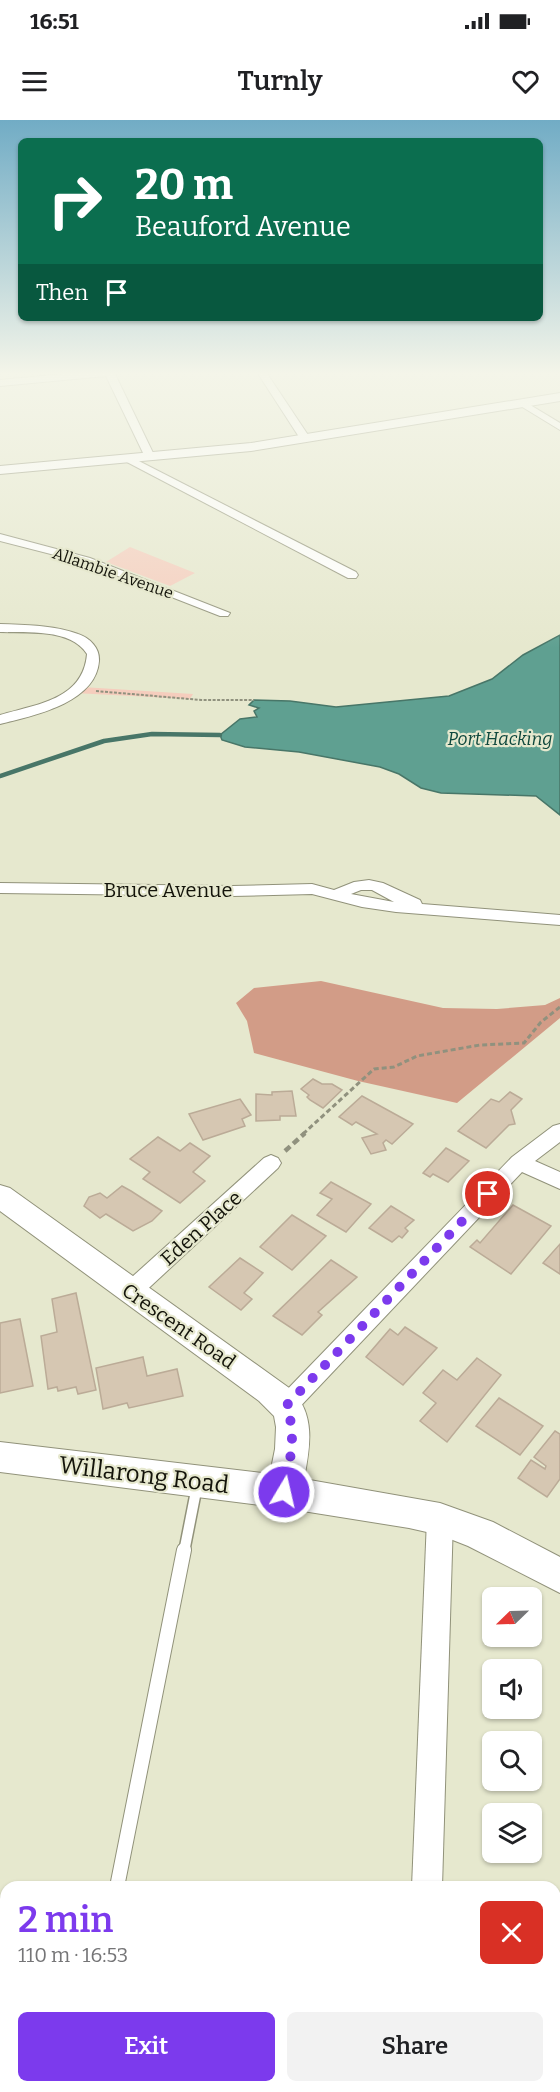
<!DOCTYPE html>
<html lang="en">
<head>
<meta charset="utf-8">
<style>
  :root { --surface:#fff; --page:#f2f2f2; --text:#202124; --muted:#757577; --accent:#7c3aed }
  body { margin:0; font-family:Bitter,serif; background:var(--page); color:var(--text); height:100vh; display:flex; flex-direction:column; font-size:22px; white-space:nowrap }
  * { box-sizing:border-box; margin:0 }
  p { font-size:20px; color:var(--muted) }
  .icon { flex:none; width:33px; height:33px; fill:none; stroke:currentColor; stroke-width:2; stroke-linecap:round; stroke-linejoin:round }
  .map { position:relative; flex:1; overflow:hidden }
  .panel { position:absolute; left:0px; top:1761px; width:561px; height:212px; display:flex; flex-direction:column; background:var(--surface); border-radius:18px 18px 0 0; box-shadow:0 2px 4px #0004 }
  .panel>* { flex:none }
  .hud { position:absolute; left:18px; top:18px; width:525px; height:183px; border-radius:9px; box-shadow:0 2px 4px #0004; background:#0b6e4f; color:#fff; overflow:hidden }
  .needle { width:39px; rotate:247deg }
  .tools { position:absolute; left:482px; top:1467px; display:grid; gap:12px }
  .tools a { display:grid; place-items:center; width:60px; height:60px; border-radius:9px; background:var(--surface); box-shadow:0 2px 4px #0004; font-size:30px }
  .pin { position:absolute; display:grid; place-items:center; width:51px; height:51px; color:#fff; margin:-26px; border:3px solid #fff; border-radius:50%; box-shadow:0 2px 6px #0007 }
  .me { position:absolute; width:66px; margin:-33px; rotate:9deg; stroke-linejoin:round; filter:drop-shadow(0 0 4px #0008) }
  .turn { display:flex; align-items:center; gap:21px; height:126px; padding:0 18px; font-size:27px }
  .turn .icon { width:78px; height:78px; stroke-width:2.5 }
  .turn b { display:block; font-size:42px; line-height:51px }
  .then { display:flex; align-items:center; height:57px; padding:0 18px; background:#0003; gap:12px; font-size:22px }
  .round { display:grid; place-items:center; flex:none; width:63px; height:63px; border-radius:9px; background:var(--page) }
  .headline { display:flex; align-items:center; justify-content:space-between; height:102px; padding:0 18px }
  h1 { font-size:36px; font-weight:600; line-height:45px; color:var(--accent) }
  .button { display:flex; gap:12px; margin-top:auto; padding:12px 18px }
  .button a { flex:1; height:69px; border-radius:9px; background:var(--accent); color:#fff; font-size:24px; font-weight:600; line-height:69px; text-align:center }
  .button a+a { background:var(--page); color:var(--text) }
  .status { display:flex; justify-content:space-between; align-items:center; height:42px; padding:0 30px; background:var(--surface); direction:ltr }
  .status svg { height:16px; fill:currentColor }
  header { display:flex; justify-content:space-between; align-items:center; height:78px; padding:0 18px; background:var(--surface); font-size:27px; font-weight:600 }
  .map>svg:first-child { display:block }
  .green { fill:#f5cdbd }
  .forest { fill:#d29c87 }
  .water { fill:#5fa091; stroke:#487668; stroke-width:1.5 }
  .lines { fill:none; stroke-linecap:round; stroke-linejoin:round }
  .stream { stroke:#487668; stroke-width:4.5 }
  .building { fill:#d6c7b2; stroke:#bbab97; stroke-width:1.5 }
  .lane-far1-casing { stroke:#91927a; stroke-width:13 }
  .lane-casing { stroke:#91927a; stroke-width:16 }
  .street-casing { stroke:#91927a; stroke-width:2 }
  .secondary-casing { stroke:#91927a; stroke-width:2 }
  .path-far2 { stroke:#90917e; stroke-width:2; stroke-dasharray:3 1.5; stroke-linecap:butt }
  .path-far1 { stroke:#90917e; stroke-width:3; stroke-dasharray:5 3; stroke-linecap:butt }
  .path { stroke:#90917e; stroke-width:4.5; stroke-dasharray:7 4; stroke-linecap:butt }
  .lane-far1 { stroke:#fff; stroke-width:10 }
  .lane { stroke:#fff; stroke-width:14 }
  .street { fill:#fff; fill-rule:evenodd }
  .secondary { fill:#fff; fill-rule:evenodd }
  .route { stroke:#7c3aed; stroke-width:10; stroke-dasharray:0 18 }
  .labels { text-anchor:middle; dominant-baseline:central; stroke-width:4.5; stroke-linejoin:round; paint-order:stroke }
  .far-street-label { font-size:16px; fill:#13130a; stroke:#e6e8ce }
  .far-water-label { font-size:18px; font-style:italic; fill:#0d473c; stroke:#e6e8ce }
  .street-label { font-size:20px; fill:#13130a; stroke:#e6e8ce }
  .near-street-label { font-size:24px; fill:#13130a; stroke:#e6e8ce }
</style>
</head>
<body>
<div class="status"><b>16:51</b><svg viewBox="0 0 49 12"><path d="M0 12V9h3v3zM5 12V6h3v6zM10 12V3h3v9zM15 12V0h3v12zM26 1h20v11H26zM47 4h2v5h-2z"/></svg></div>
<header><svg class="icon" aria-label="menu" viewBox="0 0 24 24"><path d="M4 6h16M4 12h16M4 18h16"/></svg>Turnly<svg class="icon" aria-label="heart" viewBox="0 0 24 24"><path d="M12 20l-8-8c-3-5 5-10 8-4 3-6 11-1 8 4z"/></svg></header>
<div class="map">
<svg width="560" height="1972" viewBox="0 0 560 1972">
  <rect width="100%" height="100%" fill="#e6e8ce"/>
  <g class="green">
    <path d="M130 427 195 453 170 466 106 442Z"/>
    <path d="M82 567 193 574 190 579 74 573Z"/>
  </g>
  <path class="forest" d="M321 861 443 888 497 889 545 885 560 878V898L457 983 358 961 254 933 247 901 236 883 254 868Z"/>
  <path class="water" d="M560 515V695L536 676 441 673 421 668 399 654 380 647 299 632 245 627 222 620 220 615 240 599 257 597 254 591 259 588 249 585 254 580 290 581 336 587 449 576 492 559 523 535Z"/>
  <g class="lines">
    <path class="stream" d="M0 656 104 621 152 614 220 615"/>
  </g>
  <g class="building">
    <path d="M313 959 322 964H332L342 970 323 988 310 980 307 977 309 975 301 969Z"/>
    <path d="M292 971 296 996H280V1000L256 1001V974L272 975V972Z"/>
    <path d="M510 972 522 979 511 990 515 1004 509 1005 486 1028 458 1011 491 979 499 982Z"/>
    <path d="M362 976 413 1004 392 1024 386 1020 383 1023 386 1030 371 1034 362 1018 377 1014 356 1002 352 1005 339 997Z"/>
    <path d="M240 979 251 995 242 999 245 1006 203 1020 189 994Z"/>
    <path d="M158 1017 180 1031 190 1023 210 1036 193 1052 205 1061 180 1083 143 1059 150 1052 130 1039Z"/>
    <path d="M446 1028 469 1041 448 1062 433 1054 430 1057 423 1053Z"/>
    <path d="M331 1062 371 1084 346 1112 317 1095 332 1079 320 1073Z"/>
    <path d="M122 1066 131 1071 162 1091 152 1101 133 1111 106 1094 100 1098 84 1086 89 1077 100 1073 107 1078Z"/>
    <path d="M513 1085 551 1106 511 1154 470 1127 477 1120 480 1123Z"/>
    <path d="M391 1086 414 1100 405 1108 408 1111 402 1118 399 1116 392 1122 369 1108Z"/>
    <path d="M292 1095 326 1116 292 1150 260 1127Z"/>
    <path d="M560 1124V1154L543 1143Z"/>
    <path d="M240 1138 263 1153 244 1173 252 1179 241 1190 209 1167Z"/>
    <path d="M331 1140 357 1157 318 1192 322 1195 302 1215 273 1196Z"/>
    <path d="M76 1173 96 1270 78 1274 76 1267 58 1271 57 1267 48 1269 41 1216 57 1212 52 1179Z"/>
    <path d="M20 1199 33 1266 0 1273V1203Z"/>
    <path d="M405 1207 437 1228 403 1265 366 1237 390 1209 398 1215Z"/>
    <path d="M143 1237 147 1256 177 1249 183 1276 129 1288 127 1283 103 1289 96 1248Z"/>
    <path d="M477 1238 501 1255 447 1322 420 1301 436 1283 423 1273 443 1250 457 1260Z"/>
    <path d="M499 1278 543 1306 520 1335 476 1306Z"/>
    <path d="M555 1311 560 1314V1359L547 1377 518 1358 531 1340 545 1349 546 1346 534 1337Z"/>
  </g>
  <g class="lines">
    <g class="lane-far1-casing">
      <path id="lane-far1" d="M184 1432 197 1366"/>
    </g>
    <g class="lane-casing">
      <path id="lane" d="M117 1767 184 1430"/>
    </g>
    <g class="street-casing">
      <g id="street">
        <path d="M85 252H114L155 337 154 339 145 337 106 256 0 266V260Z"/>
        <path d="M257 252H266L310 318 309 320H301Z"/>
        <path d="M522 280 560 303V310L519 285 517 283Z"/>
        <path d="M129 336 356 452 358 455 356 458H348L125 341 124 339Z"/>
        <path d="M0 414 90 438 230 493 228 496H220L82 442 0 421Z"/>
        <path d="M0 504C26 505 54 505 78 514 90 518 100 528 99 541 96 583 33 596 0 604V595C37 584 83 580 87 534 71 508 26 513 0 512Z"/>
        <path d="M369 760 383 763 420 780 422 784 560 795V805L396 792 362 787 312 774 232 776 0 773V763L232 766 312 764 334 770 354 762ZM361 770H372L394 782 351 774Z"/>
        <path d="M560 1004V1022L535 1041 560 1052V1069L522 1052 294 1293 286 1296 278 1293 274 1286 278 1279 512 1037 553 1006Z"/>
        <path d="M271 1035 278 1038 281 1043 278 1048 138 1178 130 1181 122 1178 119 1172 122 1166 264 1038Z"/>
        <path d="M440 1387 449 1391 453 1399 442 1767H412L427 1399 431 1391Z"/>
        <rect x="402" y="1966" width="34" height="6"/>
      </g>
    </g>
    <g class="secondary-casing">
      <g id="secondary">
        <path d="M560 273V281L251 331 0 354V346L251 323Z"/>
        <path d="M0 1065 10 1068 292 1270C316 1296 310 1327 304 1359L440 1383 493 1402 560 1437V1473L468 1426 440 1415 409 1408 284 1388 0 1352V1322L270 1354 275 1329 276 1307 274 1296 259 1281 0 1091Z"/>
      </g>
    </g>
    <path class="path-far2" d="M96 571 201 580H254"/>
    <path class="path-far1" d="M303 1014 374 949 394 947 417 936 480 925 524 923 541 902 560 887"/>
    <path class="path" d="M285 1031 305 1013"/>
    <use href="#lane-far1" class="lane-far1"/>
    <use href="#lane" class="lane"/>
    <use href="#street" class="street"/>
    <use href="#secondary" class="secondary"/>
  </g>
  <linearGradient id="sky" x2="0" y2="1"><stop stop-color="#71acc5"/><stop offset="0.48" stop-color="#f4f5e9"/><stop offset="1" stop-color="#f4f5e9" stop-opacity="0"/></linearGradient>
  <rect width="560" height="528" fill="url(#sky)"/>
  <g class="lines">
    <path class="route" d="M284 1372C289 1342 298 1315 286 1286L488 1074"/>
  </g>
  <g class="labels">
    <g class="far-street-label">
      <text transform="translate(113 453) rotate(19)">Allambie Avenue</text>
    </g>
    <g class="far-water-label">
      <text x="500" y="619">Port Hacking</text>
    </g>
    <g class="street-label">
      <text x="168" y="770">Bruce Avenue</text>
      <text transform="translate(201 1108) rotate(-42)">Eden Place</text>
      <text transform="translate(179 1206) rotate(35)">Crescent Road</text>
    </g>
    <g class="near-street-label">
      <text transform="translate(144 1355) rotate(7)">Willarong Road</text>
    </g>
  </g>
</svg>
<div class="tools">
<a><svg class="needle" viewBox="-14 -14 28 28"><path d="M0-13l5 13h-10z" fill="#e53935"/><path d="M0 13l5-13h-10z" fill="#757577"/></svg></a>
<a><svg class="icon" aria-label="sound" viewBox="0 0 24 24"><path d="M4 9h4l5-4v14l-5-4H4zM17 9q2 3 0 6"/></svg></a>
<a><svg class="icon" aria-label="search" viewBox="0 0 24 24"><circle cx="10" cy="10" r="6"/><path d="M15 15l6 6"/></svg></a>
<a><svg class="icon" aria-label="layers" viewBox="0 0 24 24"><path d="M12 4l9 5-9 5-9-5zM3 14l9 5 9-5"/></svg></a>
</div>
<div class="pin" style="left:488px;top:1074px;background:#d93025"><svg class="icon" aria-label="arrive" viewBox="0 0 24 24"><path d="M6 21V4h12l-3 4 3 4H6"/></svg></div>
<svg class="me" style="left:284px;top:1372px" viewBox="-20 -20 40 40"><circle r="17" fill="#7c3aed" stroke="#fff" stroke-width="3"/><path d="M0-11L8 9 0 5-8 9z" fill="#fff"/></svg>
<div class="hud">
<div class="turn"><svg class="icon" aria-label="right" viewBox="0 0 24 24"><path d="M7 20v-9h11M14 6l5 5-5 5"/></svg><div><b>20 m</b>Beauford Avenue</div></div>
<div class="then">Then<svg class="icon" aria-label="arrive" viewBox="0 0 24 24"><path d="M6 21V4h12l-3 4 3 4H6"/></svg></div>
</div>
<section class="panel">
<div class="headline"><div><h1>2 min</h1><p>110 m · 16:53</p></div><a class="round" style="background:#d93025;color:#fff"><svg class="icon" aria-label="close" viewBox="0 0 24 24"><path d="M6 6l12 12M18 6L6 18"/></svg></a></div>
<div class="button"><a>Exit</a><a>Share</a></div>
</section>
</div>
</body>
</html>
